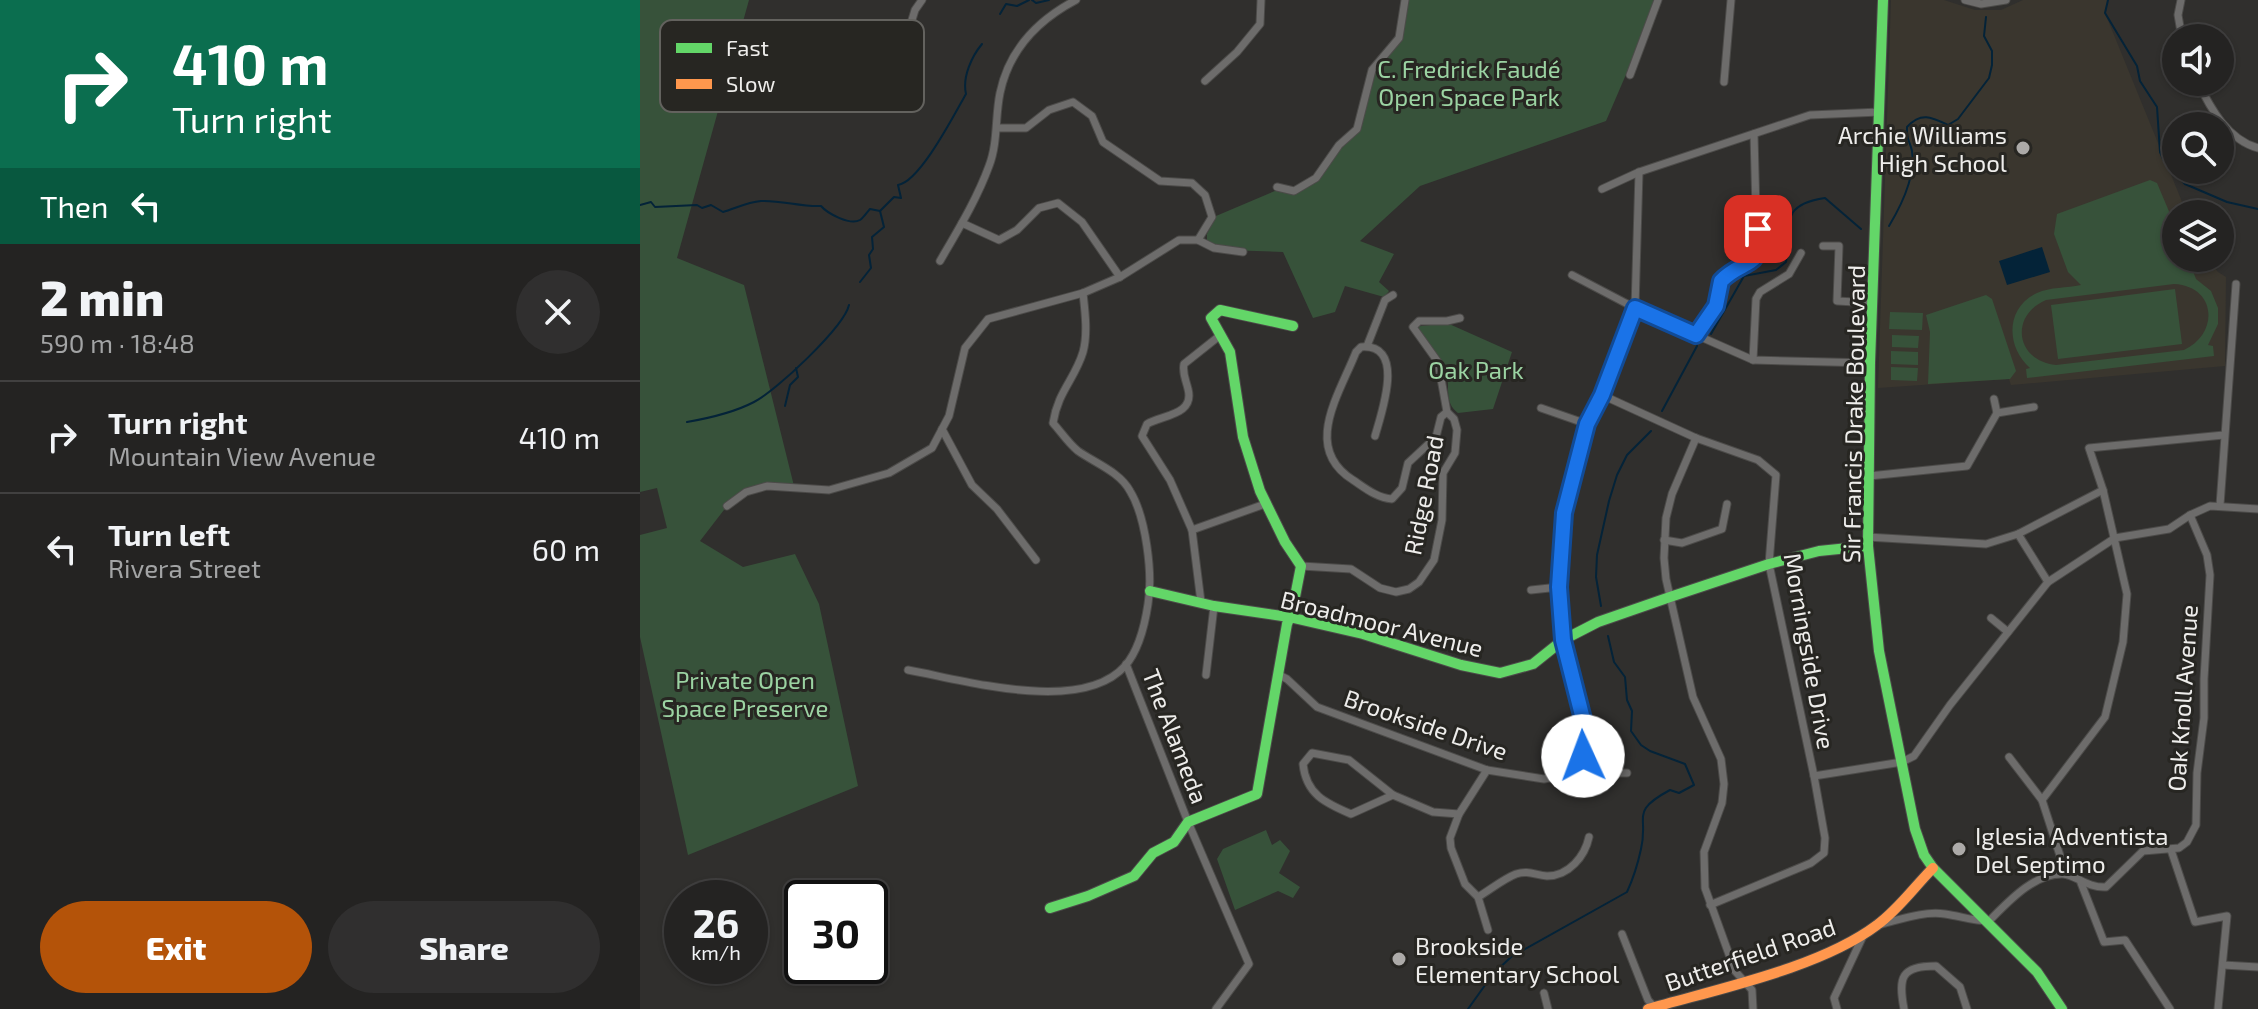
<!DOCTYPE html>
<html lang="en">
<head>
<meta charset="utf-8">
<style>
  :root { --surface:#242322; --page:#302f2f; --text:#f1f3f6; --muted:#a3a4a5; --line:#414040; --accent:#b45309 }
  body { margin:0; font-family:"Exo 2",sans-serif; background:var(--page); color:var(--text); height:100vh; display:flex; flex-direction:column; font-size:30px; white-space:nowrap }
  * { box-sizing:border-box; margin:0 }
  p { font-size:26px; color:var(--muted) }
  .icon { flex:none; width:44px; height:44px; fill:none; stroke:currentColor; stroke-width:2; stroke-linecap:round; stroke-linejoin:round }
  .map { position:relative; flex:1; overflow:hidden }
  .side { display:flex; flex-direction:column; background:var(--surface); width:640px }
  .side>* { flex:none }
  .top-card { background:#0b6e4f; color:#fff; overflow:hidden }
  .controls { position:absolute; left:1522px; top:24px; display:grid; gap:16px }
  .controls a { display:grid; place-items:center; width:72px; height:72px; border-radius:50%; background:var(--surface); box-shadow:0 2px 6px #0004,0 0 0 2px var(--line); font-size:40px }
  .speed { position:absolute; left:24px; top:880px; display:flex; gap:16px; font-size:40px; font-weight:700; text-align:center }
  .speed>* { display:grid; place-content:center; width:104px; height:104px; border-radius:50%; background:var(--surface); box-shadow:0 2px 6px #0004,0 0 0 2px var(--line); line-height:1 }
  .speed small { font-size:20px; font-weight:400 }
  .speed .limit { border:4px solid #111; border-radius:12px; background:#fff; color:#111 }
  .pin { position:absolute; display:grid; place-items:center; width:68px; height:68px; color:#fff; margin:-34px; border-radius:16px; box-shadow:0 4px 12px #0006 }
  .me { position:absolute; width:88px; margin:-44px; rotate:358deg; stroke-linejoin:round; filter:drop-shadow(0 0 6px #0008) }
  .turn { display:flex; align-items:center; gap:28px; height:168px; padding:0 40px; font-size:36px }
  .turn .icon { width:104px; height:104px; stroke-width:2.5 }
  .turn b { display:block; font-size:56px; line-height:68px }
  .then { display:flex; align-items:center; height:76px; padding:0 40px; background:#0003; gap:16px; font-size:30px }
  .round { display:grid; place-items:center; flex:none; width:84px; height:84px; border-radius:42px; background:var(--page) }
  .overview { display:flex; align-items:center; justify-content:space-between; height:136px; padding:0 40px }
  h1 { font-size:48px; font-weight:800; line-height:60px }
  .primary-button { display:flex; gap:16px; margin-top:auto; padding:16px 40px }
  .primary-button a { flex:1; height:92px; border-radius:48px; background:var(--accent); color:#fff; font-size:32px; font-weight:800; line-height:92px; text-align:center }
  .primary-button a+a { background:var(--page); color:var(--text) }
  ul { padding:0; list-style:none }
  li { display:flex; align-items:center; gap:24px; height:112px; padding:0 40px; border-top:2px solid var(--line) }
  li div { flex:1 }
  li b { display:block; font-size:30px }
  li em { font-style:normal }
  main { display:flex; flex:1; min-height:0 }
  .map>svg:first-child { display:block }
  .built { fill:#3a362e }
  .green { fill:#37523a; fill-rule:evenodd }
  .water { fill:#042338 }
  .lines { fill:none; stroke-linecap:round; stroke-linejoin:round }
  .stream { stroke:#042338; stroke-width:2 }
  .street-casing { stroke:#4c4b49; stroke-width:9 }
  .fast-casing { stroke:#4c4b49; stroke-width:12 }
  .slow-casing { stroke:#4c4b49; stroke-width:12 }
  .street { stroke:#6d6c6b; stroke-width:7 }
  .fast { stroke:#63d668; stroke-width:10 }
  .slow { stroke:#ff974d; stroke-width:10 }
  .route-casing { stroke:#114b97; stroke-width:20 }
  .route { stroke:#1a73e8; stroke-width:14 }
  .poi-dot { fill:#acaaa8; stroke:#272622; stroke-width:3 }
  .labels { text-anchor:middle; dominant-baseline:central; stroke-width:6; stroke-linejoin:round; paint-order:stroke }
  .park-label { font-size:24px; fill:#9bd3a2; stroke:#272622 }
  .poi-label { font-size:24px; fill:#eeedeb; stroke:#272622; text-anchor:start }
  .street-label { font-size:24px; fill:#eeedeb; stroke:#272622 }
  .key { fill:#272622; stroke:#63625e; stroke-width:2 }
  .key-label { font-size:22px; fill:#eeedeb }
</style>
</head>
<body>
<main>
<section class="side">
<div class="top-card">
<div class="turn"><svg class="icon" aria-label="right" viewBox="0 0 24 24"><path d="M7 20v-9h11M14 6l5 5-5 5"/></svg><div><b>410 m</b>Turn right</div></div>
<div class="then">Then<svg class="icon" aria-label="left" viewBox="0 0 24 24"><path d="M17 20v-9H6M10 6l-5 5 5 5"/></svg></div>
</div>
<div class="overview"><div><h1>2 min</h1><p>590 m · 18:48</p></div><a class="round"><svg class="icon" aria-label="close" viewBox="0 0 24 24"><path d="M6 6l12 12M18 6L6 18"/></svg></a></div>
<ul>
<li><svg class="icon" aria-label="right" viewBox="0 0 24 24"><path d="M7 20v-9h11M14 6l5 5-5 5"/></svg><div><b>Turn right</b><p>Mountain View Avenue</p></div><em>410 m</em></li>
<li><svg class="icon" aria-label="left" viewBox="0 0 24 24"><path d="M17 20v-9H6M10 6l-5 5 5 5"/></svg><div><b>Turn left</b><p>Rivera Street</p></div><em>60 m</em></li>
</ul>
<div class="primary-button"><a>Exit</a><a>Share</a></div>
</section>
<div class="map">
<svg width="1618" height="1009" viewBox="0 0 1618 1009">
  <rect width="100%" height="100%" fill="#302f2d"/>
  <path class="built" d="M1251 0H1304L1335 10H1361L1383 0H1468L1465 13 1547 214H1536V258H1567L1578 272 1586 277 1585 366 1371 385 1369 379 1238 388Z"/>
  <g class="green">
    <path d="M0 0H109L37 258 104 285 154 486 105 492 87 506 60 541 103 567 155 554 179 604 218 786 48 855 0 637V535L27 528 17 488 0 492Z"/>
    <path d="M765 0H1018L966 121 780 186 720 241 754 254 739 282 749 291 744 297 705 286 695 312 673 318 643 252 585 250 567 241V234L576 216 642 188 655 190 665 186 712 133 728 79 753 47Z"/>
    <path d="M1510 180 1517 183 1536 228V258H1548L1556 279 1571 291 1578 308V324L1568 345 1573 346 1574 356 1387 378 1386 369 1390 368C1366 347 1365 308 1397 293 1410 287 1427 288 1441 285L1428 272 1414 234 1417 214ZM1534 284C1576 286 1580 333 1544 350L1416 365C1376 361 1369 316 1406 300Z"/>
    <path d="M1535 289 1542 344 1418 359 1411 305Z"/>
    <path d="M1346 295 1352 299 1376 371 1370 379 1288 384 1290 332 1286 315Z"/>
    <path d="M1250 312 1283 313 1282 330 1249 329Z"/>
    <path d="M807 323 872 352 853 409 818 413C803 402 811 385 806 369 802 358 781 338 773 327Z"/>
    <path d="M1252 335 1279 336 1278 348 1252 347Z"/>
    <path d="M1251 351 1278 352V365L1251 364Z"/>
    <path d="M1251 367 1278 368 1277 381 1251 380Z"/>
    <path d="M626 830 632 845 640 840 650 851 639 873 660 887 653 898 638 891 595 910 577 859 583 849Z"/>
  </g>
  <path class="water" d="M1402 247 1410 272 1367 285 1359 261Z"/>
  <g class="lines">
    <g class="stream">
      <path d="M392 0 396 3 409 0"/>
      <path d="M1468 0 1465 13 1497 66 1500 81 1517 107 1520 152 1524 161 1545 184 1587 202 1618 209"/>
      <path d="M360 14 366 4 377 6 389 0"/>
      <path d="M0 205 11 202 15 207 57 205 62 208 71 205 83 212C96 208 108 202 121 201 141 200 161 207 181 206 187 213 210 226 220 220 224 217 227 212 230 209L240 211 254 197 261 198 258 185C280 182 315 113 326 94 322 77 332 56 342 44"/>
      <path d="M1249 226C1261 206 1276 176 1272 151 1270 141 1266 140 1267 127 1281 112 1291 117 1308 125L1318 119 1349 78 1352 65V51L1344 36 1346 17"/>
      <path d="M220 282 231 268 229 255 233 249 232 237 244 227 240 211"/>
      <path d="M1071 334 1104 276 1136 270 1146 262C1151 226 1138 205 1185 198L1221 229"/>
      <path d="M145 406 150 385 158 377 156 368"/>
      <path d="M1022 411 1057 346"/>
      <path d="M47 422C70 418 93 413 114 402 136 391 204 327 209 305"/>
      <path d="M961 606 956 577 957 555 969 501 977 475 987 455 1011 431"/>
      <path d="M828 1009 853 974 871 957 987 892C993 879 998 863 1001 849 1009 816 989 812 1030 790L1039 793 1054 785 1045 764 1010 751 1001 745 991 731 992 711 987 700 985 677 974 662 968 636"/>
    </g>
    <g class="street-casing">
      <g id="street">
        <path d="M1325 0 1341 4 1366 0"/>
        <path d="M1541 0 1538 15 1542 38"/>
        <path d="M260 59 275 10 282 0"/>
        <path d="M990 75 1018 0"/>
        <path d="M565 81 597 52 620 24 621 0"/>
        <path d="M1084 82 1091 0"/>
        <path d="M1558 82C1570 108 1588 140 1618 148"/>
        <path d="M358 128H386L409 110 433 102 452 116 463 142 520 181 552 183 565 195 572 217 558 240"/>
        <path d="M637 187 654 191 676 178 699 145 717 129 732 70 759 38 765 0"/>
        <path d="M962 189 999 172 1170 115 1240 112"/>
        <path d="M322 223 359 240 377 230 399 208 418 203 442 222 480 277"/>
        <path d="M1183 246H1199L1197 301 1233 303"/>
        <path d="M300 261C318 230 337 199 349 166 358 143 355 117 360 93 369 50 398 20 436 0"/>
        <path d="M932 275 995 308 1113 360 1230 363"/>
        <path d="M1056 335 1076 306 1081 281 1114 259 1120 251 1116 212 1114 134"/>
        <path d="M727 346 745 300 753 295"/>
        <path d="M1113 360 1116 299 1120 292 1149 274 1161 253"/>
        <path d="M962 395 1056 438 1118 460 1136 475 1129 564 1174 776 1185 838 1184 853 1171 863 1070 905"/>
        <path d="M901 408 947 424"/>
        <path d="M1357 413 1394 407"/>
        <path d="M302 429 332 485 357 509 396 560"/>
        <path d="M735 436C741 414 767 343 721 347L716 352C699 395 662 448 713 480 725 488 737 498 752 499L762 488 768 463 796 437 801 417 807 412"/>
        <path d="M1056 438 1032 494 1026 518 1024 558 1026 579 1053 697 1081 759 1084 784 1082 803 1064 852 1065 888 1095 971 1112 990 1113 1009"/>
        <path d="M1229 476 1327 466 1357 413 1354 399"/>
        <path d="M1580 505 1596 284"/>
        <path d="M87 506 106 492 127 486 189 490 249 473 292 448 309 416 325 348 348 319 443 293 480 277 539 240H558L574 248 603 252"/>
        <path d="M552 530 625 504"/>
        <path d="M1378 534 1408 582"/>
        <path d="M1227 537 1346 544 1378 534 1463 490"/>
        <path d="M1024 540 1042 543 1082 529 1087 504"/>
        <path d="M661 566 711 569 740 588 756 592 769 589 779 582 794 560 802 520 803 473 815 453 817 430 814 419 807 412 798 362 773 327 779 321H807L820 318"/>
        <path d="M891 590 919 587"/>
        <path d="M561 602 552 530 530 480 502 436 507 424C522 415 555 415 548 389 546 380 542 373 544 364L578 337"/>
        <path d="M1351 618 1368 632"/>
        <path d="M486 664 548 822 609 964 576 1009"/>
        <path d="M268 670C324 680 441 715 485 666 499 650 505 624 508 604 513 574 506 517 490 491 480 472 455 463 438 451 429 444 421 432 413 423 418 391 435 379 443 352 448 334 445 311 443 293"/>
        <path d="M566 675 574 606"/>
        <path d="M639 675 647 679 677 707 847 770 904 779 938 773H987"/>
        <path d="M672 753 709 760 753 795 711 814C685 803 666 794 663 764Z"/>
        <path d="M1369 757 1402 800"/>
        <path d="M847 770 819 814 810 838 811 848 825 884 838 897 848 930"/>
        <path d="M938 773 948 739 923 640 919 587 924 513 947 424 962 395 995 308 999 172"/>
        <path d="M1174 776 1262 762 1274 756 1310 705 1408 582 1475 538 1529 529 1550 515 1570 506 1618 509"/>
        <path d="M753 795 793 812 819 814"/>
        <path d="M1531 850 1555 922 1587 916 1578 1009"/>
        <path d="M1426 874 1402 800 1465 717 1483 642 1487 594 1463 490 1449 448 1584 435"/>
        <path d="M1441 883 1464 942 1485 940 1530 1009"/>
        <path d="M838 897C850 890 863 879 876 874 888 870 895 875 907 876 929 876 945 856 949 837"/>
        <path d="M1242 924C1262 919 1284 911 1305 914 1320 916 1333 921 1349 921 1368 902 1394 873 1423 874 1436 875 1447 888 1466 887L1503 851 1539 848 1547 842 1556 825 1557 773 1564 718V679L1570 575 1567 555 1550 515"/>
        <path d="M982 934 1008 1000 1016 1009"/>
        <path d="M1583 965 1618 967"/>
        <path d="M904 993 908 1009"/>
        <path d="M1197 1009 1194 998 1223 936"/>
        <path d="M1264 1009C1258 977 1261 966 1296 966L1320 987 1327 1009"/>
      </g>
    </g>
    <g class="fast-casing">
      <g id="fast">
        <path d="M1243 0 1230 363 1228 546 1239 651 1275 829 1284 855 1293 868 1397 972 1422 1009"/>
        <path d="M510 591 574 606 649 617 723 634 821 665 860 673 893 664 923 640 958 622 1030 597 1129 564 1179 551 1228 546"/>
        <path d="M410 908 448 896 494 876 513 853 534 842 548 822 617 794 647 624 652 612 661 566 645 542 620 491 603 437 590 352 571 318 580 310 653 326"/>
      </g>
    </g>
    <g class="slow-casing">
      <path id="slow" d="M1008 1009C1077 989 1180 968 1237 925 1258 910 1275 886 1293 868"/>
    </g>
    <use href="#street" class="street"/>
    <use href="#fast" class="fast"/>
    <use href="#slow" class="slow"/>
  </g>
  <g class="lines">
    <g class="route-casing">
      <path id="route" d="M943 756 948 739 923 640 919 587 924 513 947 424 962 395 995 308 1056 335 1076 306 1081 281C1103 258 1124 270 1118 229"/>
    </g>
    <use href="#route" class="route"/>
  </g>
  <g class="poi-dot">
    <circle cx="1383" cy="148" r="8"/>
    <circle cx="1319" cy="849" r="8"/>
    <circle cx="759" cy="959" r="8"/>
  </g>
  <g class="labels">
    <g class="park-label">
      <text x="829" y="68">C. Fredrick Faudé<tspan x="829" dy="28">Open Space Park</tspan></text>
      <text x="836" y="369">Oak Park</text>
      <text x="105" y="679">Private Open<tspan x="105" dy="28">Space Preserve</tspan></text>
    </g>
    <g class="poi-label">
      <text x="1367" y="134" text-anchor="end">Archie Williams<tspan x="1367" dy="28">High School</tspan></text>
      <text x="1335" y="835">Iglesia Adventista<tspan x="1335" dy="28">Del Septimo</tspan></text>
      <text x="775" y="945">Brookside<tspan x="775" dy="28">Elementary School</tspan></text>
    </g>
    <g class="street-label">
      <text transform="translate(1213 414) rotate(-89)">Sir Francis Drake Boulevard</text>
      <text transform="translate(783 495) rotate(-79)">Ridge Road</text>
      <text transform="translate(742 623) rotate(14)">Broadmoor Avenue</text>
      <text transform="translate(1170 651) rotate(80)">Morningside Drive</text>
      <text transform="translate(1542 698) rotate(-86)">Oak Knoll Avenue</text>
      <text transform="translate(786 724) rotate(19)">Brookside Drive</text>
      <text transform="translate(536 736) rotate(69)">The Alameda</text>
      <text transform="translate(1110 954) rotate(-19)">Butterfield Road</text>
    </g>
  </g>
  <rect x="20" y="20" width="264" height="92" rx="12" class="key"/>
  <rect x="36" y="43" width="36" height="10" fill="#63d668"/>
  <rect x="36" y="79" width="36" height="10" fill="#ff974d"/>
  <g class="key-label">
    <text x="86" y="56">Fast</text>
    <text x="86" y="92">Slow</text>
  </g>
</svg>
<div class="controls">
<a><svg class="icon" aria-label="sound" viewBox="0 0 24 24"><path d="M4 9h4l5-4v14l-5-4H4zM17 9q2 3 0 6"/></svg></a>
<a><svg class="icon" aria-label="search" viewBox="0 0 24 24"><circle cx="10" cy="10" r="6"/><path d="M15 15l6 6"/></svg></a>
<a><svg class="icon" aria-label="layers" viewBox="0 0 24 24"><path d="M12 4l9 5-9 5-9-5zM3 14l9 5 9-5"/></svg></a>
</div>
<div class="speed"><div>26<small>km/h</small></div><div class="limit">30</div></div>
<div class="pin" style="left:1118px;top:229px;background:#d93025"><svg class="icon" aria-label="arrive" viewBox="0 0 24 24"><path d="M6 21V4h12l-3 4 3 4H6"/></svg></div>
<svg class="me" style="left:943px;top:756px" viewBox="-20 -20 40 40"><circle r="19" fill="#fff"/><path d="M0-13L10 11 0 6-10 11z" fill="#1a73e8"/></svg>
</div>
</main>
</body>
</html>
